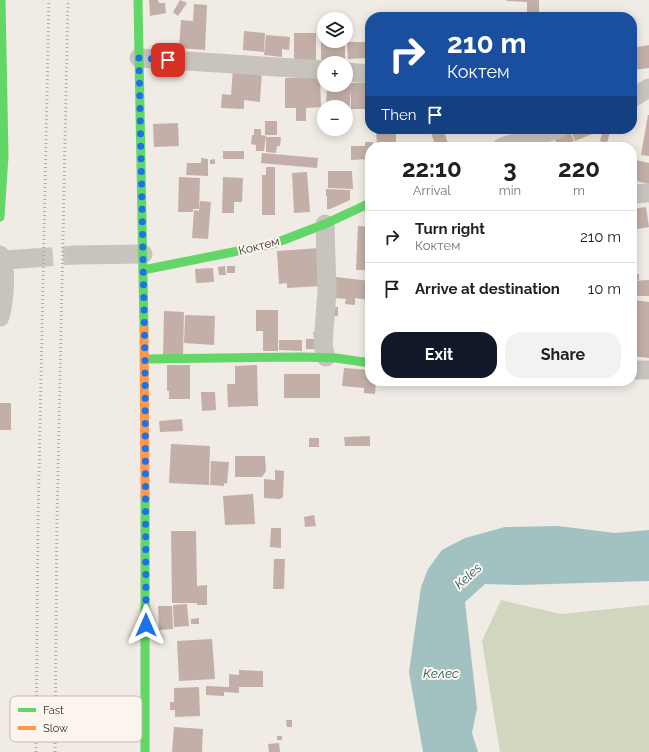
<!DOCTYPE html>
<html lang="en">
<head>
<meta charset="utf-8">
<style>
  :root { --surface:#fff; --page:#f2f2f2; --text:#202124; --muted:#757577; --line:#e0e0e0; --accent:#111827 }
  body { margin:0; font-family:Raleway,sans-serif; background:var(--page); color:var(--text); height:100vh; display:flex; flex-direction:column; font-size:15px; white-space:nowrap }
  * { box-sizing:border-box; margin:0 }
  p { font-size:13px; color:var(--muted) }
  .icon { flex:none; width:22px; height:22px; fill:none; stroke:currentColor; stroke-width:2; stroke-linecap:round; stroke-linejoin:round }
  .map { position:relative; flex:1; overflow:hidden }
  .drawer { position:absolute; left:365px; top:142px; width:272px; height:244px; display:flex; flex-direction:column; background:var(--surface); border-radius:16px; box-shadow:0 2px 10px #0003 }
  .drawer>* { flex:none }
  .hud { position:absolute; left:365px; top:12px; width:272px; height:122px; border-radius:16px; box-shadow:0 2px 10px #0003; background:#1a4fa0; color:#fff; overflow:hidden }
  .controls { position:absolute; left:317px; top:12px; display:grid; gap:8px }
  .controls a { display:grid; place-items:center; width:36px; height:36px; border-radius:50%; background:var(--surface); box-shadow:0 2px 10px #0003; font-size:20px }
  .pin { position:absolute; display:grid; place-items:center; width:34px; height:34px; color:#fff; margin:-17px; border-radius:8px; box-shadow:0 2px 6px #0006 }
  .me { position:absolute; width:44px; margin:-22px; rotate:0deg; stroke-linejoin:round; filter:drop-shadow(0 0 3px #0008) }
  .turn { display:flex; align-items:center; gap:14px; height:84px; padding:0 16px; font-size:18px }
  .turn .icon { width:52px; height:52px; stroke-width:2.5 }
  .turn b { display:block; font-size:28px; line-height:34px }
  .then { display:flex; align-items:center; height:38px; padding:0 16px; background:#0003; gap:8px; font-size:15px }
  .eta { display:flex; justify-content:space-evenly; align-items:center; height:68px; text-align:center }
  .eta b { font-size:24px; font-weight:700; line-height:28px }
  .button { display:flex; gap:8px; margin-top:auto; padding:8px 16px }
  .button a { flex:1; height:46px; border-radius:16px; background:var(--accent); color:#fff; font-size:16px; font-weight:700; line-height:46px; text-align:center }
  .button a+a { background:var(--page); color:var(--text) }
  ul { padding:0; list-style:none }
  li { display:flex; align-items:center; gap:12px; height:52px; padding:0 16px; border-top:1px solid var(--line) }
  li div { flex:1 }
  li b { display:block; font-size:15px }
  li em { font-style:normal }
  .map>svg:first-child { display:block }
  .green { fill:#d1d6bf }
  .water { fill:#a1c2c1 }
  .building { fill:#c3afa7 }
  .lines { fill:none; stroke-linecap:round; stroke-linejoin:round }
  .street-tunnel { stroke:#ccc6c0; stroke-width:19; stroke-dasharray:19 10; stroke-linecap:butt }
  .street { stroke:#c9c3be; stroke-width:19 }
  .fast { stroke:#63d668; stroke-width:9 }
  .slow { stroke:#ff974d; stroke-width:9 }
  .rail { stroke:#b1aca8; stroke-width:3; stroke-dasharray:1 3; stroke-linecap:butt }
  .route { stroke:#1a73e8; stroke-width:7; stroke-dasharray:0 12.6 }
  .labels { text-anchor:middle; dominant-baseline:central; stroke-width:4; stroke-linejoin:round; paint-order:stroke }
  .street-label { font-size:12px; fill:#3b302b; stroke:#fbf5ee }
  .water-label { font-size:13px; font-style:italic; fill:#1f5a5e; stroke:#fbf5ee }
  .key { fill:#fbf5ee; stroke:#c1bab4; stroke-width:1 }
  .key-label { font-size:11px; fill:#3b302b }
</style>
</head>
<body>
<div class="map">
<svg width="649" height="752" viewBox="0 0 649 752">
  <rect width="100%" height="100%" fill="#f0ebe5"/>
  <path class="green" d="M501 600 561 614 649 605V752H500L482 641Z"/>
  <path class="water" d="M558 526 615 533 649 530V581L519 585 485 584 465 602 477 708 472 733 478 752H423L409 672 421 587 428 569 442 550 465 538 505 527Z"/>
  <g class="building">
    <path d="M149 0H158L159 3H165L166 13 150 16Z"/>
    <path d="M180 0 187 3 178 16 173 12Z"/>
    <path d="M507 0H539V17H527V2L507 1Z"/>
    <path d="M194 4 207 5 205 50 179 48 181 20 193 21Z"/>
    <path d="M321 28H324V41H345V60H321Z"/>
    <path d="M244 31 265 33 264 52 243 50Z"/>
    <path d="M294 33H316V61L294 60Z"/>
    <path d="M266 35 290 37 289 50 282 49V57L264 55Z"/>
    <path d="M347 42H370V58L348 59Z"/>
    <path d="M649 45V68L632 70V48Z"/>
    <path d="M233 68 262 70 260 102 244 100V109L221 108 222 94 231 95Z"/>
    <path d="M320 77 321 107 306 108V121H296V108H285V78Z"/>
    <path d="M346 80H351V83H366V109H351V88L349 117H346V107H326L327 85H346Z"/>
    <path d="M648 115H649V156L641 155Z"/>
    <rect x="265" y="121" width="12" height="14"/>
    <path d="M178 123 179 146 154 147 153 124Z"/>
    <path d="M254 129H261V135L266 136 264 151H256V145L251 144 252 135H254Z"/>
    <path d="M376 129H396V143L389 144V147H377Z"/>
    <path d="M432 129H443L449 146 436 147 430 130Z"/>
    <path d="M574 129H596L597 132 575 141 571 130Z"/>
    <path d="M603 129 610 131 607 143 600 141Z"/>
    <path d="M570 131 574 141 558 147 554 137Z"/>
    <path d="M266 137H281L280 146H277L276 153 266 152Z"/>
    <path d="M365 142H373V147H370V159L351 160V146H365Z"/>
    <path d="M597 143 605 145 604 147H597Z"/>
    <rect x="223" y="151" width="21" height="8"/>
    <path d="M262 153 318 158 317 168 261 163Z"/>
    <path d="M201 158 208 159V176L186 175 187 163H201Z"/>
    <path d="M215 159V164H210V160Z"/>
    <path d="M636 160 649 163V184L632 180Z"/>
    <path d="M266 167H275V215H262V175H266Z"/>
    <path d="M328 171H352L353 189 328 188Z"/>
    <path d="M307 172 310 212 294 213 292 173Z"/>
    <path d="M179 177 200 178 199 209H193V212H178Z"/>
    <path d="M223 177 243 178 242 202H234V213H222Z"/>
    <path d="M326 189 350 190V200L330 209H327V196H326Z"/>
    <path d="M200 201 211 202 208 239 192 238 194 210 199 211Z"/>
    <path d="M646 207 649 227 632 230V209Z"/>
    <path d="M358 226 370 227V270H356Z"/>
    <path d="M320 248 322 286 287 288V283L279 284 277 251Z"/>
    <path d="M225 266 226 275H219L218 267Z"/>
    <rect x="227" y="266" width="8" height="7"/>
    <path d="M213 268 214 282 196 283 195 269Z"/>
    <rect x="632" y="274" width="7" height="6"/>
    <path d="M336 277 370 281V300L355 298V305L345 304 346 299 334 298Z"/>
    <path d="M649 280V296H632V281Z"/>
    <path d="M634 300 649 302V358L632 356V324Z"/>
    <rect x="334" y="307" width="4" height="9"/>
    <path d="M256 310H278V351H263V331H256Z"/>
    <path d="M164 311 184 312 183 356H163Z"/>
    <path d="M185 315 215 316 214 345 184 343Z"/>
    <path d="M313 332H317L320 349H306V339H314Z"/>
    <path d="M279 340H302V351L279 350Z"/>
    <path d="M167 365H190V399H169V391H167Z"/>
    <path d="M257 365 258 406 228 407 227 384H235V366Z"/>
    <path d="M344 368 370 370V381H376L375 394 364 393V388L342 386Z"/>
    <rect x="284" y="374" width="36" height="24"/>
    <path d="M201 392H215L216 410 202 411Z"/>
    <rect x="0" y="403" width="11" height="27"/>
    <path d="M182 419 183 431 160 432 159 421Z"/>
    <path d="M370 436V446H345L344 437Z"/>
    <rect x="309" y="438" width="10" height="9"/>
    <path d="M171 444 210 446 209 485 169 483Z"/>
    <path d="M235 456H265L266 471 262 477H235Z"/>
    <path d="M211 461 229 462 227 484 224 483V486L210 485Z"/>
    <path d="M275 470 284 471 283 497 280 499 264 498V479L275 480Z"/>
    <path d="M253 494 255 524 225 525 223 496Z"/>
    <path d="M314 515 316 526 305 527 304 517Z"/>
    <path d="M271 528H281V548L270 547Z"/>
    <path d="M171 531H196L197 586 207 585V605H197V603H172Z"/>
    <path d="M274 559H285L284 589H273Z"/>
    <path d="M187 604 189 626 174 627 173 605Z"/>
    <path d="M158 606H172L173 629 159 630Z"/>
    <path d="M199 618V624H191V619Z"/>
    <path d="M212 639 215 679 179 681 177 641Z"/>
    <path d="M239 670 263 671V687H239V693L224 692V696L206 695V686L229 687V674L239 675Z"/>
    <path d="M199 687 200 716 175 717V710H170V702H174V688Z"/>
    <path d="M286 720H292V727H287Z"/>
    <path d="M174 727 203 729 202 752H172Z"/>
    <rect x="277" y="736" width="5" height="4"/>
    <path d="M279 743 280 752H269L268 744Z"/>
  </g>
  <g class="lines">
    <path class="street-tunnel" d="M34 258 75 255"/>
    <g class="street">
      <path d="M139 58 324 70"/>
      <path d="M346 72 370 74"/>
      <path d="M632 98 649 88"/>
      <path d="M502 147 559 129"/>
      <path d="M632 194 649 193"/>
      <path d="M325 224 327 291 323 345 326 357"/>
      <path d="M0 255C8 270 4 301 0 317"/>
      <path d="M75 255 143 254"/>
      <path d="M3 260 34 258"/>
      <path d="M632 370H649"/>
    </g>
    <g class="fast">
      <path d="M138 0 144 330"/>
      <path d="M0 217 4 156 1 0"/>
      <path d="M143 270 273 244 325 224 370 203"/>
      <path d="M145 359 302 357 336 358 370 363"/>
      <path d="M145 497V752"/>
    </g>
    <path class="slow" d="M144 330 145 497"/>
    <g class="rail">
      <path d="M36 752 38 521 49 0"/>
      <path d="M55 752 57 521 68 0"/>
    </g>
  </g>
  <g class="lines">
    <path class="route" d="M146 625 145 359 139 58 168 60"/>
  </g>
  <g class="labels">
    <g class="street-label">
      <text transform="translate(259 246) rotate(-14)">Коктем</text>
    </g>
    <g class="water-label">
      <text transform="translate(468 576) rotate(-42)">Keles</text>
      <text x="441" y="673">Келес</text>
    </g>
  </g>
  <rect x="10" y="696" width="132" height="46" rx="6" class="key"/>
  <rect x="18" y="708" width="18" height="4" fill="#63d668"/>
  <rect x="18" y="726" width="18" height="4" fill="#ff974d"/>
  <g class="key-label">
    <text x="43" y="714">Fast</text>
    <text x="43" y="732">Slow</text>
  </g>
</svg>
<div class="controls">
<a><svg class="icon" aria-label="layers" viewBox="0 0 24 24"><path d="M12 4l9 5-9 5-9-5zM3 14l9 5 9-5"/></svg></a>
<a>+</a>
<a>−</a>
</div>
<div class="pin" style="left:168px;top:60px;background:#d93025"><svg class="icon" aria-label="arrive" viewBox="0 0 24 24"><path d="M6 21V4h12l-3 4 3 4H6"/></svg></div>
<svg class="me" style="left:146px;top:625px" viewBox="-20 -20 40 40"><path d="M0-17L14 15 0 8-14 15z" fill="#1a73e8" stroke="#fff" stroke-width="4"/></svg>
<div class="hud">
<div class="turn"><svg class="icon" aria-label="right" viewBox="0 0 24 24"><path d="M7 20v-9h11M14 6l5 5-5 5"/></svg><div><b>210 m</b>Коктем</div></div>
<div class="then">Then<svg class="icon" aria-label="arrive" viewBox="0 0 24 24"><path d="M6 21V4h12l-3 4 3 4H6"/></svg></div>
</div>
<section class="drawer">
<div class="eta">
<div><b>22:10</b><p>Arrival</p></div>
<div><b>3</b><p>min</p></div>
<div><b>220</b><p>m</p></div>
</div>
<ul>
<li><svg class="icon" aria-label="right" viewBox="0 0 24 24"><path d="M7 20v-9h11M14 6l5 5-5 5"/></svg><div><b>Turn right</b><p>Коктем</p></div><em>210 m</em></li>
<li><svg class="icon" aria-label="arrive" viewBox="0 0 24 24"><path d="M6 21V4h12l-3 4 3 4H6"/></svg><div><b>Arrive at destination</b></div><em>10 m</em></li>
</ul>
<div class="button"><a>Exit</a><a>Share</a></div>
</section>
</div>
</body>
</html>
